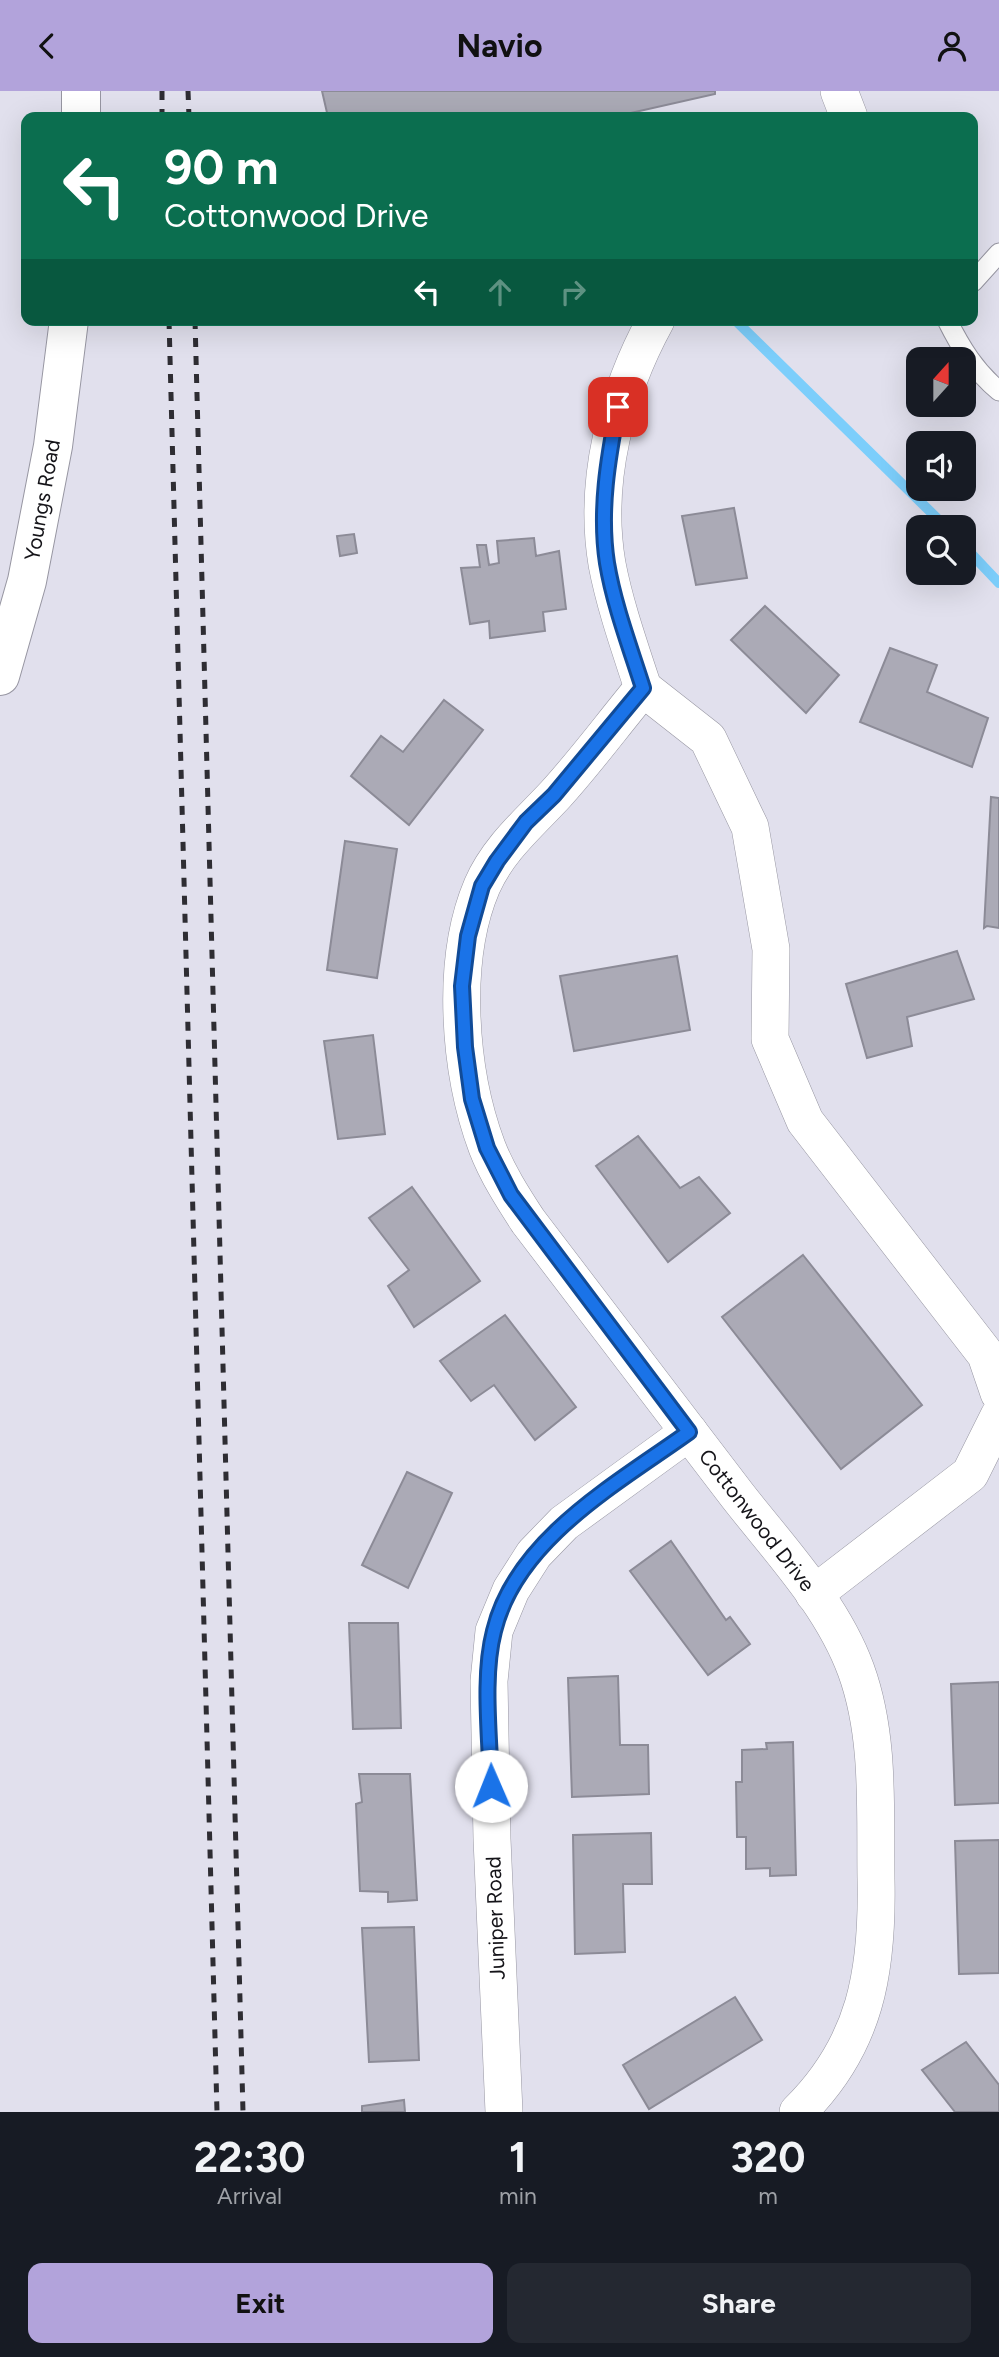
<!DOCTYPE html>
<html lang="en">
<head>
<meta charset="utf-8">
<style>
  :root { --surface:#171b24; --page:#242831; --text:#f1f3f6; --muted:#9ea1a6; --accent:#b2a3db }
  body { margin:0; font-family:Figtree,sans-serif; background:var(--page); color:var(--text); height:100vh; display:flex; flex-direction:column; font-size:26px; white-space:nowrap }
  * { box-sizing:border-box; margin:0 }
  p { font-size:23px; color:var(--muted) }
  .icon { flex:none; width:38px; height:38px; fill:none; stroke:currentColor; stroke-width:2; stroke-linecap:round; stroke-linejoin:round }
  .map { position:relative; height:2021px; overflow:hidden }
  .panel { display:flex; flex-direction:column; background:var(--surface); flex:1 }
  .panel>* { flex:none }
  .hud { position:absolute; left:21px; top:21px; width:957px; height:214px; border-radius:14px; box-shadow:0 7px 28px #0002; background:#0b6e4f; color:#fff; overflow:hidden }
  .needle { width:46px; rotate:21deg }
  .tools { position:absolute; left:906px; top:256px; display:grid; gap:14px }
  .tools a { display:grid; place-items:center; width:70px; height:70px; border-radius:14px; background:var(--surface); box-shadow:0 7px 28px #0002; font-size:35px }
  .pin { position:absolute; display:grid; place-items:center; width:60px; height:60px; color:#fff; margin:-30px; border-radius:14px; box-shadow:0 4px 10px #0006 }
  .me { position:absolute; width:77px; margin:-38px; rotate:359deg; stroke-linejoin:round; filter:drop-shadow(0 0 5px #0008) }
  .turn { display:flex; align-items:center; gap:24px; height:147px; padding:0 28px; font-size:32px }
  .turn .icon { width:91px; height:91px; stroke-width:2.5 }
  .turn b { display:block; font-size:49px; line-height:60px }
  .lanes { display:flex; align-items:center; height:66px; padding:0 28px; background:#0003; justify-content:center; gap:35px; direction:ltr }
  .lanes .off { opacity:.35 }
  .eta { display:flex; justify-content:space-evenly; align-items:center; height:119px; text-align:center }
  .eta b { font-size:42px; font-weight:700; line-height:49px }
  .primary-button { display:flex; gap:14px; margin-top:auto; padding:14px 28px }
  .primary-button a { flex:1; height:80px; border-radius:14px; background:var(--accent); color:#111; font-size:28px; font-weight:700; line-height:80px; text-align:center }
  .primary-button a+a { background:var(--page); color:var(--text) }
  header { display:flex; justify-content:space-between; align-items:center; height:91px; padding:0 28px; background:var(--accent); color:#111; font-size:32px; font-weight:700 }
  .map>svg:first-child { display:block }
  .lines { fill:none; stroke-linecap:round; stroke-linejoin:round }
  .stream { stroke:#7ccefb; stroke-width:10 }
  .building { fill:#abaab6; stroke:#8c8b97; stroke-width:2 }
  .service-casing { stroke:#9796a2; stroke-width:21 }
  .minor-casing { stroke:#9796a2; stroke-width:38 }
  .tertiary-casing { stroke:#9796a2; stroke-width:40 }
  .service { stroke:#fff; stroke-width:19 }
  .minor { stroke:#fff; stroke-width:37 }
  .tertiary { stroke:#fff; stroke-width:38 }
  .rail { stroke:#2e2d33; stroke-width:5; stroke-dasharray:9 9; stroke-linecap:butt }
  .route-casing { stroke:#114b97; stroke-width:18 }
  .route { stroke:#1a73e8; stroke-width:12 }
  .labels { text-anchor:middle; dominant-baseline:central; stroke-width:6; stroke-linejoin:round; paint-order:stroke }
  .street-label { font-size:21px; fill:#151419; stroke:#fff }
</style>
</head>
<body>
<header><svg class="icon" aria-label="back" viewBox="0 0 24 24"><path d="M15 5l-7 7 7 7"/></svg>Navio<svg class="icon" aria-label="person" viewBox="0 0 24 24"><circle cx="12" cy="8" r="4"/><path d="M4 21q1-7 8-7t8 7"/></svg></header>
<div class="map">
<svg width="999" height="2021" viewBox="0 0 999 2021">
  <rect width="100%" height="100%" fill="#e1e0ed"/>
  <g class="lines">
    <g class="stream">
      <path d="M735 229 946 436"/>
      <path d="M964 455 999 492"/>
    </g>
  </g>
  <g class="building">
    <path d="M322 0H715V3L613 26H328Z"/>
    <path d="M734 417 747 487 696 494 682 425Z"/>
    <path d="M354 443 357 462 340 465 337 445Z"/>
    <path d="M534 447 536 465 559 460 566 518 543 521 545 540 490 547 489 530 470 533 461 477 480 476 477 454H486L489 474 499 472 497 450Z"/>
    <path d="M765 515 839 584 806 622 731 549Z"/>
    <path d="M890 557 937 574 927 601 988 627 972 676 860 631Z"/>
    <path d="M444 609 483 639 409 734 351 685 381 645 403 661Z"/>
    <path d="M991 706 999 707V837L987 835 984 837Z"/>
    <path d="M345 750 397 758 377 887 327 879Z"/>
    <path d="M957 860 974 908 907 926 912 955 867 967 846 893Z"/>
    <path d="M677 865 690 939 574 960 560 885Z"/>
    <path d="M373 944 385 1043 338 1048 324 950Z"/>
    <path d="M638 1045 680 1097 699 1086 730 1122 668 1171 596 1075Z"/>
    <path d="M412 1096 480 1190 414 1236 388 1195 409 1179 369 1127Z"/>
    <path d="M803 1164 922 1314 841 1378 722 1226Z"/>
    <path d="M505 1224 576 1316 535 1349 494 1294 471 1310 440 1270Z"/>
    <path d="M407 1381 452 1402 408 1497 362 1474Z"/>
    <path d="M671 1450 726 1529 730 1526 750 1553 708 1584 630 1480Z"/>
    <path d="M349 1532H398L401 1637 353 1638Z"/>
    <path d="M618 1585 620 1654H648L649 1703 572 1706 568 1587Z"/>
    <path d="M999 1591V1712L955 1714 951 1593Z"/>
    <path d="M793 1651 796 1784 770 1785V1777L746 1778V1746H737L736 1691H742V1659L767 1658 766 1652Z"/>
    <path d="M359 1683H410L417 1809 388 1811V1801L360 1800 356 1713 362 1711Z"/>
    <path d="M651 1742 652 1793H623L625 1861 575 1863 573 1744Z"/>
    <path d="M999 1749V1882L959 1883 955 1750Z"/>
    <path d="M414 1836 419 1969 369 1971 362 1837Z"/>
    <path d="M735 1906 762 1949 649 2018 623 1974Z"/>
    <path d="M966 1951 999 1994V2021H955L922 1979Z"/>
    <path d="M404 2009 405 2021H362V2015Z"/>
  </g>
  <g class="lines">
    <g class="service-casing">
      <g id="service">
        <path d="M973 191 999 162"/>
        <path d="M947 229C961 257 975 280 999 300"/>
      </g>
    </g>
    <g class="minor-casing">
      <g id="minor">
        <path d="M839 0 849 26"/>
        <path d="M643 597C613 633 586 670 555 704 529 732 498 758 482 795 450 870 459 981 487 1056 497 1082 513 1107 528 1130 598 1221 667 1313 737 1404 779 1458 832 1513 856 1579 880 1645 875 1718 876 1788 878 1880 866 1954 798 2021"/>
        <path d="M643 597 708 648 750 736 771 858 770 948 805 1030 986 1264 999 1302"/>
        <path d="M643 597C630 557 615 515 607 473 593 390 616 302 656 229"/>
        <path d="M814 1503 970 1383 999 1325"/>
        <path d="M504 2021 492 1748 489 1590 494 1540 511 1499 534 1463 564 1432 689 1341"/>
      </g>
    </g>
    <g class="tertiary-casing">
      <g id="tertiary">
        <path d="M81 0V26"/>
        <path d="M0 585 27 490 53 355 69 229"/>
      </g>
    </g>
    <use href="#service" class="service"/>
    <use href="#minor" class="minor"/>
    <use href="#tertiary" class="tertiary"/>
    <g class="rail">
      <path d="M162 0V26"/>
      <path d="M188 0 189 26"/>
      <path d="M169 229 217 2021"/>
      <path d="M195 229 243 2021"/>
    </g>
  </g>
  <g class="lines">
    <g class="route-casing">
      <path id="route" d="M491 1695C490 1647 482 1586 494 1540 516 1448 618 1392 689 1341L511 1104 487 1057 472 1008 465 956 462 895 468 845 482 795 497 770 526 731 554 704 643 597C630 556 614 514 607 472 599 420 608 367 618 316"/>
    </g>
    <use href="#route" class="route"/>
  </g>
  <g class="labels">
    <g class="street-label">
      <text transform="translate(42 409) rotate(-80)">Youngs Road</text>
      <text transform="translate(757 1429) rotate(52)">Cottonwood Drive</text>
      <text transform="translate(495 1827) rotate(-92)">Juniper Road</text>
    </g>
  </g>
</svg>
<div class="tools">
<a><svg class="needle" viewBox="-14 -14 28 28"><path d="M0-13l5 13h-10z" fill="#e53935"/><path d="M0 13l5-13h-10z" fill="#9ea1a6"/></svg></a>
<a><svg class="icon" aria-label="sound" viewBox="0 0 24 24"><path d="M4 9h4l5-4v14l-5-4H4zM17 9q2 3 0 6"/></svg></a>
<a><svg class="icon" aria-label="search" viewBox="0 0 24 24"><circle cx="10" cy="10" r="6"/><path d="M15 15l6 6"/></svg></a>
</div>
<div class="pin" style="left:618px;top:316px;background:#d93025"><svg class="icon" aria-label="arrive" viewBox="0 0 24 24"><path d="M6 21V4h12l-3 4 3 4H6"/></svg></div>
<svg class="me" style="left:491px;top:1695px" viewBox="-20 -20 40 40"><circle r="19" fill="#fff"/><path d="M0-13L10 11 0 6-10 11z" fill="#1a73e8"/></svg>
<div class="hud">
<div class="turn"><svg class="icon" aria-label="left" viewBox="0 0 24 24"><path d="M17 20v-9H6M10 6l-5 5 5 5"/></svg><div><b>90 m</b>Cottonwood Drive</div></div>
<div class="lanes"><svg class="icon" aria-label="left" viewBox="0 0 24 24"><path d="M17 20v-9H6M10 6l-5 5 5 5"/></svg><svg class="icon off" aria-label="ahead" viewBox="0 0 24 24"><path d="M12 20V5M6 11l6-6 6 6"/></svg><svg class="icon off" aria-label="right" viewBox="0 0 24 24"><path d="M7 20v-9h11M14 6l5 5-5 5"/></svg></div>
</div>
</div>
<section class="panel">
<div class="eta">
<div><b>22:30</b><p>Arrival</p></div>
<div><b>1</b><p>min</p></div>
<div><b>320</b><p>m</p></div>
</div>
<div class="primary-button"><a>Exit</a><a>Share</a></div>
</section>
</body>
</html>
